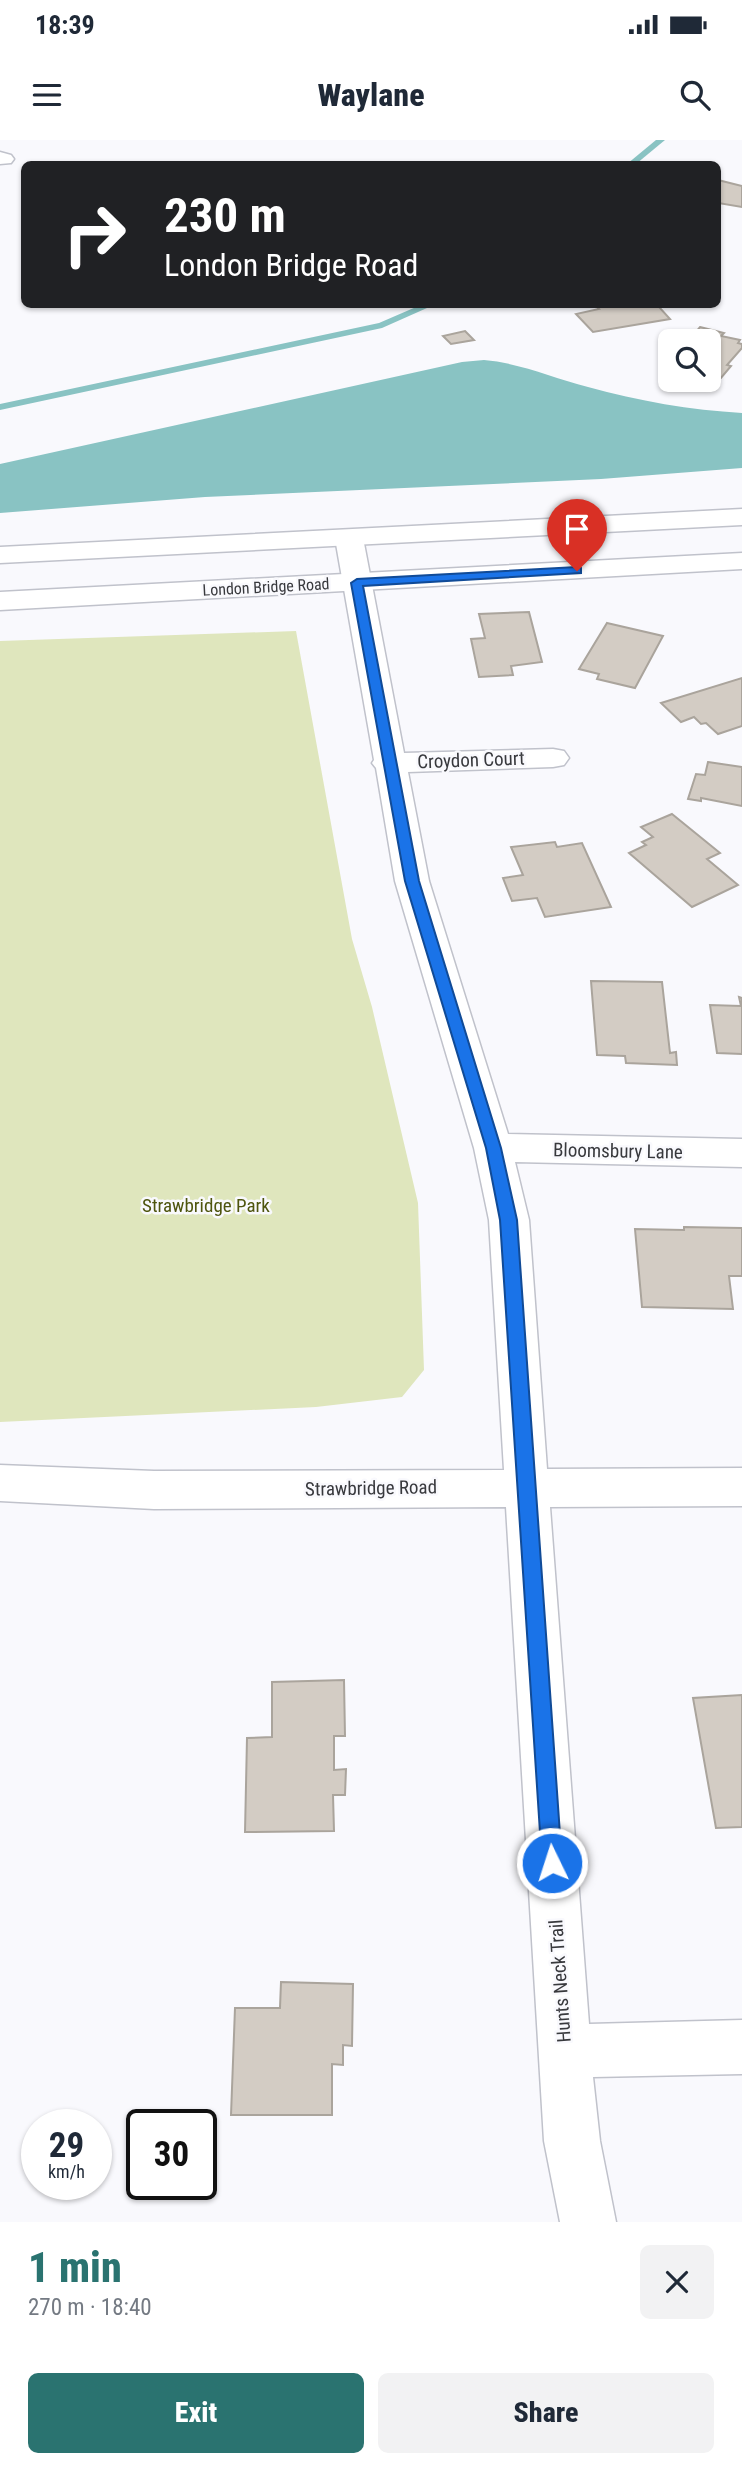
<!DOCTYPE html>
<html lang="en">
<head>
<meta charset="utf-8">
<style>
  :root { --surface:#fff; --page:#f2f2f3; --text:#1f2937; --muted:#747a83; --accent:#2a7370 }
  body { margin:0; font-family:"Roboto Condensed",sans-serif; background:var(--page); color:var(--text); height:100vh; display:flex; flex-direction:column; font-size:26px; white-space:nowrap }
  * { box-sizing:border-box; margin:0 }
  p { font-size:23px; color:var(--muted) }
  .icon { flex:none; width:38px; height:38px; fill:none; stroke:currentColor; stroke-width:2; stroke-linecap:round; stroke-linejoin:round }
  .map { position:relative; height:2082px; overflow:hidden }
  .side { display:flex; flex-direction:column; background:var(--surface); flex:1 }
  .side>* { flex:none }
  .banner { position:absolute; left:21px; top:21px; width:700px; height:147px; border-radius:10px; box-shadow:0 2px 5px #0004; background:#202124; color:#fff; overflow:hidden }
  .tools { position:absolute; left:658px; top:189px; display:grid; gap:14px }
  .tools a { display:grid; place-items:center; width:63px; height:63px; border-radius:10px; background:var(--surface); box-shadow:0 2px 5px #0004; font-size:35px }
  .speed { position:absolute; left:21px; top:1969px; display:flex; gap:14px; font-size:35px; font-weight:700; text-align:center }
  .speed>* { display:grid; place-content:center; width:91px; height:91px; border-radius:50%; background:var(--surface); box-shadow:0 2px 5px #0004; line-height:1 }
  .speed small { font-size:18px; font-weight:400 }
  .speed .limit { border:4px solid #111; border-radius:10px; background:#fff; color:#111 }
  .pin { position:absolute; display:grid; place-items:center; width:60px; height:60px; color:#fff; margin:-72px -30px; border-radius:50% 50% 50% 0; rotate:-45deg; box-shadow:0 0 7px #0007 }
  .pin .icon { rotate:45deg }
  .me { position:absolute; width:77px; margin:-38px; rotate:356deg; stroke-linejoin:round; filter:drop-shadow(0 0 5px #0008) }
  .turn { display:flex; align-items:center; gap:24px; height:147px; padding:0 28px; font-size:32px }
  .turn .icon { width:91px; height:91px; stroke-width:2.5 }
  .turn b { display:block; font-size:49px; line-height:60px }
  .round { display:grid; place-items:center; flex:none; width:74px; height:74px; border-radius:10px; background:var(--page) }
  .headline { display:flex; align-items:center; justify-content:space-between; height:119px; padding:0 28px }
  h1 { font-size:42px; font-weight:800; line-height:52px; color:var(--accent) }
  .action { display:flex; gap:14px; margin-top:auto; padding:14px 28px }
  .action a { flex:1; height:80px; border-radius:10px; background:var(--accent); color:#fff; font-size:28px; font-weight:800; line-height:80px; text-align:center }
  .action a+a { background:var(--page); color:var(--text) }
  .status { display:flex; justify-content:space-between; align-items:center; height:49px; padding:0 35px; background:var(--surface); direction:ltr }
  .status svg { height:19px; fill:currentColor }
  header { display:flex; justify-content:space-between; align-items:center; height:91px; padding:0 28px; background:var(--surface); font-size:32px; font-weight:800 }
  .map>svg:first-child { display:block }
  .green { fill:#dfe6bd }
  .water { fill:#89c3c3 }
  .lines { fill:none; stroke-linecap:round; stroke-linejoin:round }
  .stream { fill:#89c3c3; fill-rule:evenodd }
  .building { fill:#d3ccc4; stroke:#aaa49c; stroke-width:2 }
  .minor-casing { stroke:#c0c2cb; stroke-width:3 }
  .secondary-casing { stroke:#c0c2cb; stroke-width:3 }
  .minor { fill:#fff; fill-rule:evenodd }
  .secondary { fill:#fff; fill-rule:evenodd }
  .route { fill:#1a73e8; stroke:#114b97; stroke-width:2 }
  .labels { text-anchor:middle; dominant-baseline:central; stroke-width:5; stroke-linejoin:round; paint-order:stroke }
  .far-street-label { font-size:16px; fill:#38393d; stroke:#f9f9fd }
  .street-label { font-size:19px; fill:#38393d; stroke:#f9f9fd }
  .park-label { font-size:19px; fill:#4e550e; stroke:#f9f9fd }
</style>
</head>
<body>
<div class="status"><b>18:39</b><svg viewBox="0 0 49 12"><path d="M0 12V9h3v3zM5 12V6h3v6zM10 12V3h3v9zM15 12V0h3v12zM26 1h20v11H26zM47 4h2v5h-2z"/></svg></div>
<header><svg class="icon" aria-label="menu" viewBox="0 0 24 24"><path d="M4 6h16M4 12h16M4 18h16"/></svg>Waylane<svg class="icon" aria-label="search" viewBox="0 0 24 24"><circle cx="10" cy="10" r="6"/><path d="M15 15l6 6"/></svg></header>
<div class="map">
<svg width="742" height="2082" viewBox="0 0 742 2082">
  <rect width="100%" height="100%" fill="#f9f9fd"/>
  <path class="green" d="M296 491 352 799 372 867 418 1063 424 1230 402 1257 316 1267 0 1282V501Z"/>
  <path class="water" d="M484 220C520 223 553 238 588 247 638 261 691 270 742 273V328L601 339 205 357 0 373V324L462 222Z"/>
  <g class="lines">
    <g class="stream">
      <path d="M656 0H665L636 24H627Z"/>
      <path d="M423 164H436L382 188 0 270V264L379 183Z"/>
    </g>
  </g>
  <g class="building">
    <path d="M718 40 742 46V67L718 63Z"/>
    <path d="M607 164H665L666 166 659 167 670 179 593 192 576 174 599 169 596 166Z"/>
    <path d="M700 187 724 193 721 196 740 200 738 203 742 204V208L727 225 731 226 721 238 709 235V201H688Z"/>
    <path d="M465 191 474 200 451 204 443 196Z"/>
    <path d="M529 472 542 522 511 526 513 535 479 537 471 499 485 498 479 474Z"/>
    <path d="M607 483 663 496 635 548 597 539 599 534 579 529Z"/>
    <path d="M742 538V586L718 594 706 583 701 584 694 577 681 582 661 563Z"/>
    <path d="M708 622 742 627V666L701 658V661L688 659 696 634 705 635Z"/>
    <path d="M672 674 720 713 707 719 738 745 692 767 629 713 646 705 642 702 653 697 641 687Z"/>
    <path d="M555 702 557 707 582 703 611 767 545 777 537 758 512 761 503 738 523 735 511 707Z"/>
    <path d="M591 841 662 842 670 913 676 912 677 925 626 923 625 916 597 915Z"/>
    <path d="M739 857 742 858V914L717 913 710 865 741 866Z"/>
    <path d="M684 1087 742 1088V1136H729L733 1169 642 1167 635 1089 684 1090Z"/>
    <path d="M344 1540 345 1596H334V1630L346 1629 345 1655H333L334 1691 245 1692 247 1598 272 1597V1542Z"/>
    <path d="M742 1555V1687L716 1688 693 1558Z"/>
    <path d="M281 1842 353 1844 352 1906 343 1905V1925L332 1924V1975H231L235 1868H280Z"/>
  </g>
  <g class="lines">
    <g class="minor-casing">
      <g id="minor">
        <path d="M0 12 11 15 14 19 11 23 0 24Z"/>
        <path d="M349 390 359 392 363 398 404 613 553 609 564 611 569 618 564 625 553 627 408 632 429 741 508 994 742 999V1027L515 1022 529 1080 547 1329 742 1328V1366L550 1367 589 1884 742 1880V1934L593 1937 600 2001 616 2082H560L544 2001 506 1367 154 1369 0 1361V1325L154 1331 504 1330 489 1080 474 1008 395 741 376 628 372 623 374 620 335 398 339 392Z"/>
      </g>
    </g>
    <g class="secondary-casing">
      <g id="secondary">
        <path d="M742 369V385L0 423V407Z"/>
        <path d="M742 413V429L0 470V452Z"/>
      </g>
    </g>
    <use href="#minor" class="minor"/>
    <use href="#secondary" class="secondary"/>
  </g>
  <path class="route" d="M577 427 581 428V433L363 446 419 741 501 1008 517 1080 562 1723 559 1730 552 1733 545 1730 542 1723 500 1080 486 1008 405 741 351 443 357 439Z"/>
  <g class="labels">
    <g class="far-street-label">
      <text transform="translate(266 447) rotate(-3)">London Bridge Road</text>
    </g>
    <g class="street-label">
      <text transform="translate(471 620) rotate(-2)">Croydon Court</text>
      <text transform="translate(618 1011) rotate(1)">Bloomsbury Lane</text>
      <text transform="translate(371 1348) rotate(-1)">Strawbridge Road</text>
      <text transform="translate(560 1841) rotate(-94)">Hunts Neck Trail</text>
    </g>
    <g class="park-label">
      <text x="206" y="1065">Strawbridge Park</text>
    </g>
  </g>
</svg>
<div class="tools">
<a><svg class="icon" aria-label="search" viewBox="0 0 24 24"><circle cx="10" cy="10" r="6"/><path d="M15 15l6 6"/></svg></a>
</div>
<div class="speed"><div>29<small>km/h</small></div><div class="limit">30</div></div>
<div class="pin" style="left:577px;top:431px;background:#d93025"><svg class="icon" aria-label="arrive" viewBox="0 0 24 24"><path d="M6 21V4h12l-3 4 3 4H6"/></svg></div>
<svg class="me" style="left:552px;top:1723px" viewBox="-20 -20 40 40"><circle r="17" fill="#1a73e8" stroke="#fff" stroke-width="3"/><path d="M0-11L8 9 0 5-8 9z" fill="#fff"/></svg>
<div class="banner">
<div class="turn"><svg class="icon" aria-label="right" viewBox="0 0 24 24"><path d="M7 20v-9h11M14 6l5 5-5 5"/></svg><div><b>230 m</b>London Bridge Road</div></div>
</div>
</div>
<section class="side">
<div class="headline"><div><h1>1 min</h1><p>270 m · 18:40</p></div><a class="round"><svg class="icon" aria-label="close" viewBox="0 0 24 24"><path d="M6 6l12 12M18 6L6 18"/></svg></a></div>
<div class="action"><a>Exit</a><a>Share</a></div>
</section>
</body>
</html>
